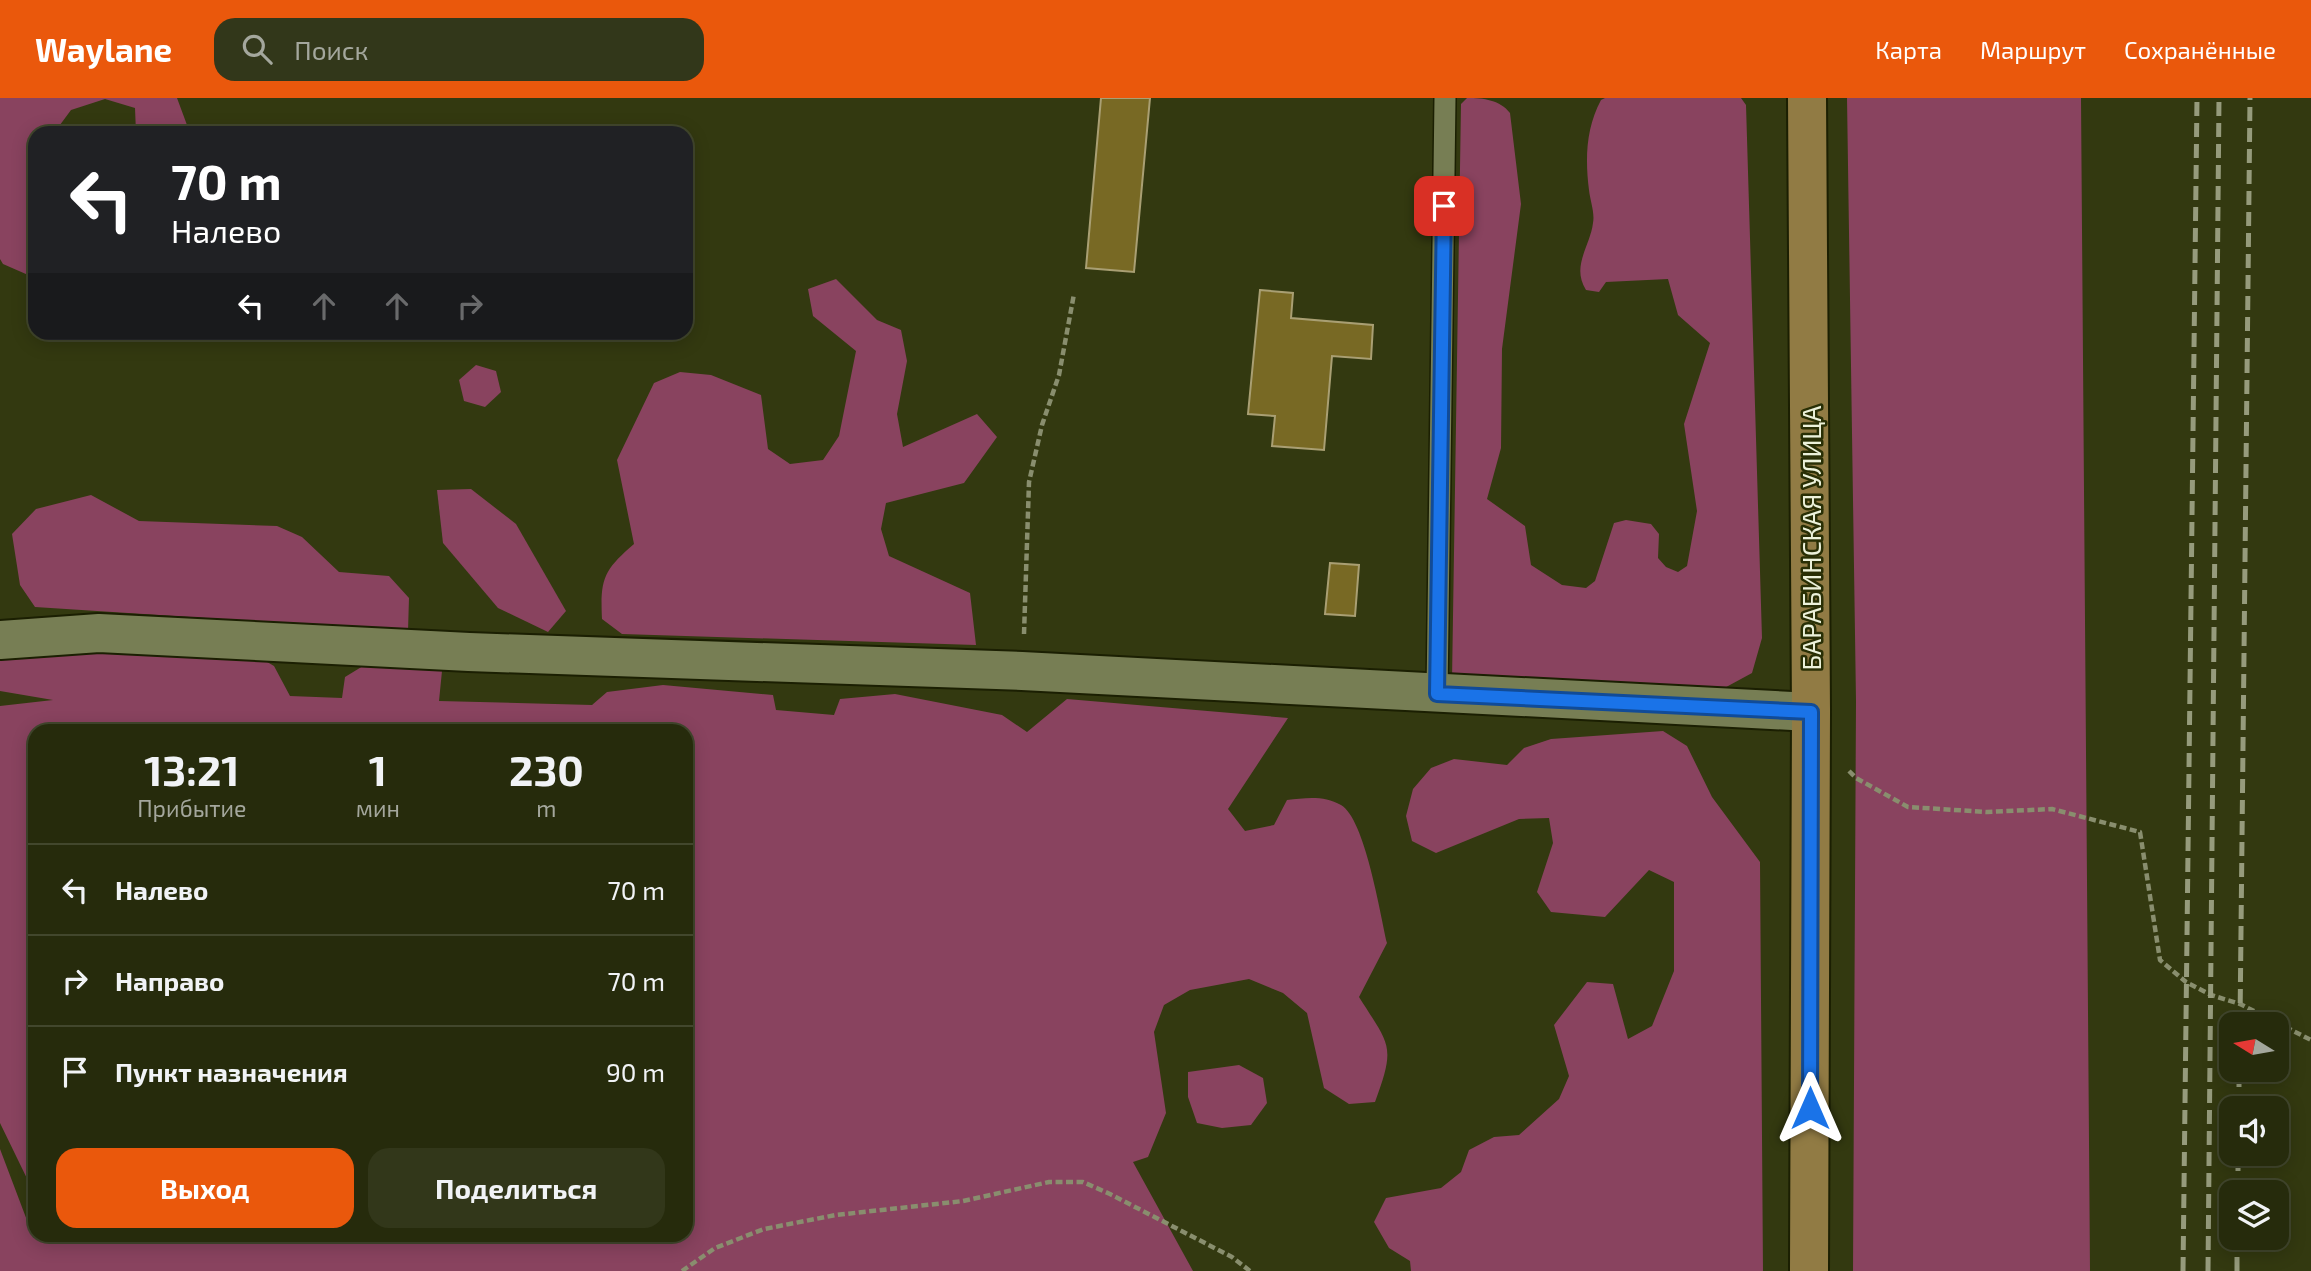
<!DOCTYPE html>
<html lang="ru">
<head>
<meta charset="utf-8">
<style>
  :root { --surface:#262b0c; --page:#32371a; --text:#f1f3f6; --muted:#a4a79d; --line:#42472d; --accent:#ea580c }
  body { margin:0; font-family:"Exo 2",sans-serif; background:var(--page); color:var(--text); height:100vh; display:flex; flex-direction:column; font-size:26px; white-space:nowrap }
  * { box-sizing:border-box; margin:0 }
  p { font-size:23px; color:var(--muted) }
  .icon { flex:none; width:38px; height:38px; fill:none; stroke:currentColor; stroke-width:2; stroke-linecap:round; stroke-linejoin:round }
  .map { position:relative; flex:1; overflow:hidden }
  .panel { position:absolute; left:28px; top:626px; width:665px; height:518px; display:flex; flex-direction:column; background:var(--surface); border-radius:21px; box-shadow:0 4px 18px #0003,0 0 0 2px var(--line) }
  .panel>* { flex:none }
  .hud { position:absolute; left:28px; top:28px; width:665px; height:214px; border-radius:21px; box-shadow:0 4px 18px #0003,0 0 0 2px var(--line); background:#202124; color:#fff; overflow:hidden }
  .needle { width:46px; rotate:281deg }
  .controls { position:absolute; left:2219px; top:914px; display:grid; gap:14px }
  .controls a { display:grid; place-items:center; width:70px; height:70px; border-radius:14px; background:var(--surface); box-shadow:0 4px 18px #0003,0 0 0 2px var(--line); font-size:35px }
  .pin { position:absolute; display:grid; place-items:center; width:60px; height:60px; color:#fff; margin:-30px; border-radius:14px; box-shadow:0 4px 10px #0006 }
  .me { position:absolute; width:77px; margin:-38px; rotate:0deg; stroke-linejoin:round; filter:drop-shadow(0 0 5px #0008) }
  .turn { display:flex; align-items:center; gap:24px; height:147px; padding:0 28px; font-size:32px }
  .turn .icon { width:91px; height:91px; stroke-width:2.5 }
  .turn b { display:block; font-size:49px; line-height:60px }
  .lanes { display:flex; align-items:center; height:66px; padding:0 28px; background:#0003; justify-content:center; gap:35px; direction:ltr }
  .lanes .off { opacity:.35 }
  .eta { display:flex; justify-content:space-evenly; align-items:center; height:119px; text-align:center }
  .eta b { font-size:42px; font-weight:700; line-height:49px }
  .primary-button { display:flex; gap:14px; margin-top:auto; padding:14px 28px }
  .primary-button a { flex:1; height:80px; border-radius:21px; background:var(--accent); color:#fff; font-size:28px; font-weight:700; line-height:80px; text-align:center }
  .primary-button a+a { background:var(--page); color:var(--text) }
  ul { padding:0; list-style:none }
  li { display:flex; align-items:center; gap:21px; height:91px; padding:0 28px; border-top:2px solid var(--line) }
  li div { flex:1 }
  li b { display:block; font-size:26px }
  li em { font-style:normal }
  header { display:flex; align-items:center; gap:42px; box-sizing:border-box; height:98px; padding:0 35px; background:var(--accent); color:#fff }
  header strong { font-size:33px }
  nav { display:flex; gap:38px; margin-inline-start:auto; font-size:24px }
  .search { width:490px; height:63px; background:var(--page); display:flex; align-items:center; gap:18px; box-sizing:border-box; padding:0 24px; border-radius:21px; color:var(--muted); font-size:26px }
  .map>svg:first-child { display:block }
  .green { fill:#89435f }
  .building { fill:#786924; stroke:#a99f73; stroke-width:2 }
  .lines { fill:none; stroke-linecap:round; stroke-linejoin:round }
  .service-casing { stroke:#1b1f02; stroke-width:24 }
  .minor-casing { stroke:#1b1f02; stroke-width:42 }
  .secondary-casing { stroke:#1b1f02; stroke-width:42 }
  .path { stroke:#898e6e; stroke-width:4.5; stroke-dasharray:7 3.5; stroke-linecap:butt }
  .service { stroke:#777e54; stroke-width:21 }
  .minor { stroke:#777e54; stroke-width:38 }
  .secondary { stroke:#917b44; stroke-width:38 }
  .rail { stroke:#969b7c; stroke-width:5; stroke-dasharray:14 7; stroke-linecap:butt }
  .route-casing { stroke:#114b97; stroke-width:18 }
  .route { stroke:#1a73e8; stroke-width:12 }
  .labels { text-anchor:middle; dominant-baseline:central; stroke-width:5; stroke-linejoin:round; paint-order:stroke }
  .street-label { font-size:26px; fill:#ecf1da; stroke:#292f05 }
</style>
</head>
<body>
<header>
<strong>Waylane</strong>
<div class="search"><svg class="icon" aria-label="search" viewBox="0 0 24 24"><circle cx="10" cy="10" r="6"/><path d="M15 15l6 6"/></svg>Поиск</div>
<nav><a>Карта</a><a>Маршрут</a><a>Сохранённые</a></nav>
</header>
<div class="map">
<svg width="2311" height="1173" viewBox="0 0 2311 1173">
  <rect width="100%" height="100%" fill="#333910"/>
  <g class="green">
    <path d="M0 0H177L187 27 151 35H136L135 10 105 1 71 12 54 35H35V180L3 166 0 161Z"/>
    <path d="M1467 0C1484 0 1500 2 1510 15L1521 106 1502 251 1501 350 1487 401 1525 428 1531 467 1562 487 1586 490 1595 483 1614 425 1626 422 1651 426 1659 436 1658 460 1666 469 1678 474 1687 468 1697 413 1684 326 1710 245 1678 217 1668 181 1606 184 1599 194 1586 192C1571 168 1590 149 1593 125 1595 115 1590 102 1589 92 1585 61 1586 30 1601 2L1605 0H1741L1746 7 1762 540 1752 575 1717 594 1452 583 1461 6Z"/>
    <path d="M1847 0H2081L2090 1173H1853L1856 603Z"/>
    <path d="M836 181 877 222 901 232 907 263 897 316 903 349 977 316 997 339 964 385 886 405 881 431 889 458 970 495 976 547 622 536 602 521C600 480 604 472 634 446L617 362 654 285 680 274 711 277 761 297 768 351 790 366 823 362 839 338 856 253 813 218 808 191Z"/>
    <path d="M476 267 496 273 501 294 485 309 464 303 459 282Z"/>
    <path d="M471 391 516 426 566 513 548 534 498 510 443 445 437 392Z"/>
    <path d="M91 397 139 423 277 428 302 439 339 474 389 478 409 500 408 533 35 509 20 487 12 436 36 411Z"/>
    <path d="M129 551 257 558 274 568 290 598 342 600 345 579 363 568 442 573 439 603 592 607 607 594 663 587 773 597 776 612 834 617 840 601 895 596 1002 617 1027 634 1067 601 1288 620 1228 711 1245 733 1274 727 1287 702C1305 700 1324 697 1341 707 1365 721 1380 815 1387 845L1359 899C1390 948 1396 947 1375 1004L1349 1006 1324 990 1307 915 1283 895 1249 881 1190 892 1164 907 1154 934 1166 1015 1148 1059 1133 1064 1193 1173H0V1051L28 1125 35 1128V1138H59L78 1145 72 1138H686V634H35V1097L0 1025V608L53 602 0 593V561Z"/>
    <path d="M1663 633 1687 648 1712 699 1760 764 1763 1173H1411L1410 1163 1389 1150 1374 1124 1386 1100 1441 1090 1461 1074 1469 1052 1494 1039 1519 1037 1559 1001 1569 978 1554 927 1587 884 1613 886 1628 941 1652 928 1674 873V784L1649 772 1605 819 1551 814 1537 794 1553 745 1549 720 1519 721 1436 755 1412 743 1406 718 1413 691 1431 670 1454 661 1507 667 1524 650 1551 641Z"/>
    <path d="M1239 967 1263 980 1267 1005 1251 1027 1222 1030 1197 1025 1188 999V974Z"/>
  </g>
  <g class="building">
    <path d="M1101 0H1150L1134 174 1086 170Z"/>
    <path d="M1260 192 1293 195 1291 220 1373 227 1371 261 1332 258 1324 352 1272 348 1275 318 1248 316Z"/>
    <path d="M1330 465 1359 467 1355 518 1325 516Z"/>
  </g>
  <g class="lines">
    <g class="service-casing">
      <path id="service" d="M1437 596 1445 0"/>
    </g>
    <g class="minor-casing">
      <path id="minor" d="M0 542 99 535 469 554 1022 573 1811 614"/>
    </g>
    <g class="secondary-casing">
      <path id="secondary" d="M1807 0 1811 614 1809 1173"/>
    </g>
    <g class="path">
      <path d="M1024 536 1029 384 1042 327 1059 277 1074 196"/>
      <path d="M1849 673 1856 680 1908 709 1987 714 2052 711 2140 734 2160 862 2186 884 2211 897 2240 906 2311 942"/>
      <path d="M682 1173 715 1150 764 1131 836 1117 963 1103 1049 1084H1083L1110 1096 1232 1159 1250 1173"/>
    </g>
    <use href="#service" class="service"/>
    <use href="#minor" class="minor"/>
    <use href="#secondary" class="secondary"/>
    <g class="rail">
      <path d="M2240 926 2250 0"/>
      <path d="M2239 1010V971"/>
      <path d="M2238 1094V1055"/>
      <path d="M2183 1173 2197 0"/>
      <path d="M2208 1173 2219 0"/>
      <path d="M2237 1173V1139"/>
    </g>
  </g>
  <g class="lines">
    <g class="route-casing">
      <path id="route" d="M1444 108 1437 596 1811 614 1810 1010"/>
    </g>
    <use href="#route" class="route"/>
  </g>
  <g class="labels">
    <g class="street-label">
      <text transform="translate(1810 440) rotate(-90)">БАРАБИНСКАЯ УЛИЦА</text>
    </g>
  </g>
</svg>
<div class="controls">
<a><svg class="needle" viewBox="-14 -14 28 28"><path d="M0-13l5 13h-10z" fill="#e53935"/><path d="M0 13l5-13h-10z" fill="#a4a79d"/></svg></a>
<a><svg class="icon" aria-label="sound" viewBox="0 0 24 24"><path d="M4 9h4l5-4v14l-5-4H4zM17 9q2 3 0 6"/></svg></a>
<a><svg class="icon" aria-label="layers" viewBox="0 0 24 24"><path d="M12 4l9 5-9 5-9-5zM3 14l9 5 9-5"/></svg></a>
</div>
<div class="pin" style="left:1444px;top:108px;background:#d93025"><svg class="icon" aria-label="arrive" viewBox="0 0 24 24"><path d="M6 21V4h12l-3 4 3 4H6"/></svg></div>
<svg class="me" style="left:1810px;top:1010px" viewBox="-20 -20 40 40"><path d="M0-17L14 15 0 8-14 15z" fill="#1a73e8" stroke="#fff" stroke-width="4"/></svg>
<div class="hud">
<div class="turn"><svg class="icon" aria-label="left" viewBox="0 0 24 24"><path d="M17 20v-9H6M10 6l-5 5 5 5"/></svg><div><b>70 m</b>Налево</div></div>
<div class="lanes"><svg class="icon" aria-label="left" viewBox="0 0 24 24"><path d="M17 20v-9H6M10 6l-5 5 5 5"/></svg><svg class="icon off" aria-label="ahead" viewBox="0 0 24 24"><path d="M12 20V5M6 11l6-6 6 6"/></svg><svg class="icon off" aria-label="ahead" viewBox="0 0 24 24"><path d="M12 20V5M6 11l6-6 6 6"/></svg><svg class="icon off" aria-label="right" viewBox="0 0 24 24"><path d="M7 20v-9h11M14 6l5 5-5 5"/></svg></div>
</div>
<section class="panel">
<div class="eta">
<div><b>13:21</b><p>Прибытие</p></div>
<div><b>1</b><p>мин</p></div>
<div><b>230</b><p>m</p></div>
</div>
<ul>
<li><svg class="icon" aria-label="left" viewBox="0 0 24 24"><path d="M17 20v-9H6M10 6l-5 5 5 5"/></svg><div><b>Налево</b></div><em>70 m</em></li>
<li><svg class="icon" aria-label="right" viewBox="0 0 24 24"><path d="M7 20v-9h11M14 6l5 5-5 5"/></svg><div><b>Направо</b></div><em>70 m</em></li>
<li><svg class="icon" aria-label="arrive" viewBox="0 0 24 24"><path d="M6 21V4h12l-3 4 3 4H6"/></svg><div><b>Пункт назначения</b></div><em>90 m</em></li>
</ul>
<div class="primary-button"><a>Выход</a><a>Поделиться</a></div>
</section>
</div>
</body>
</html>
